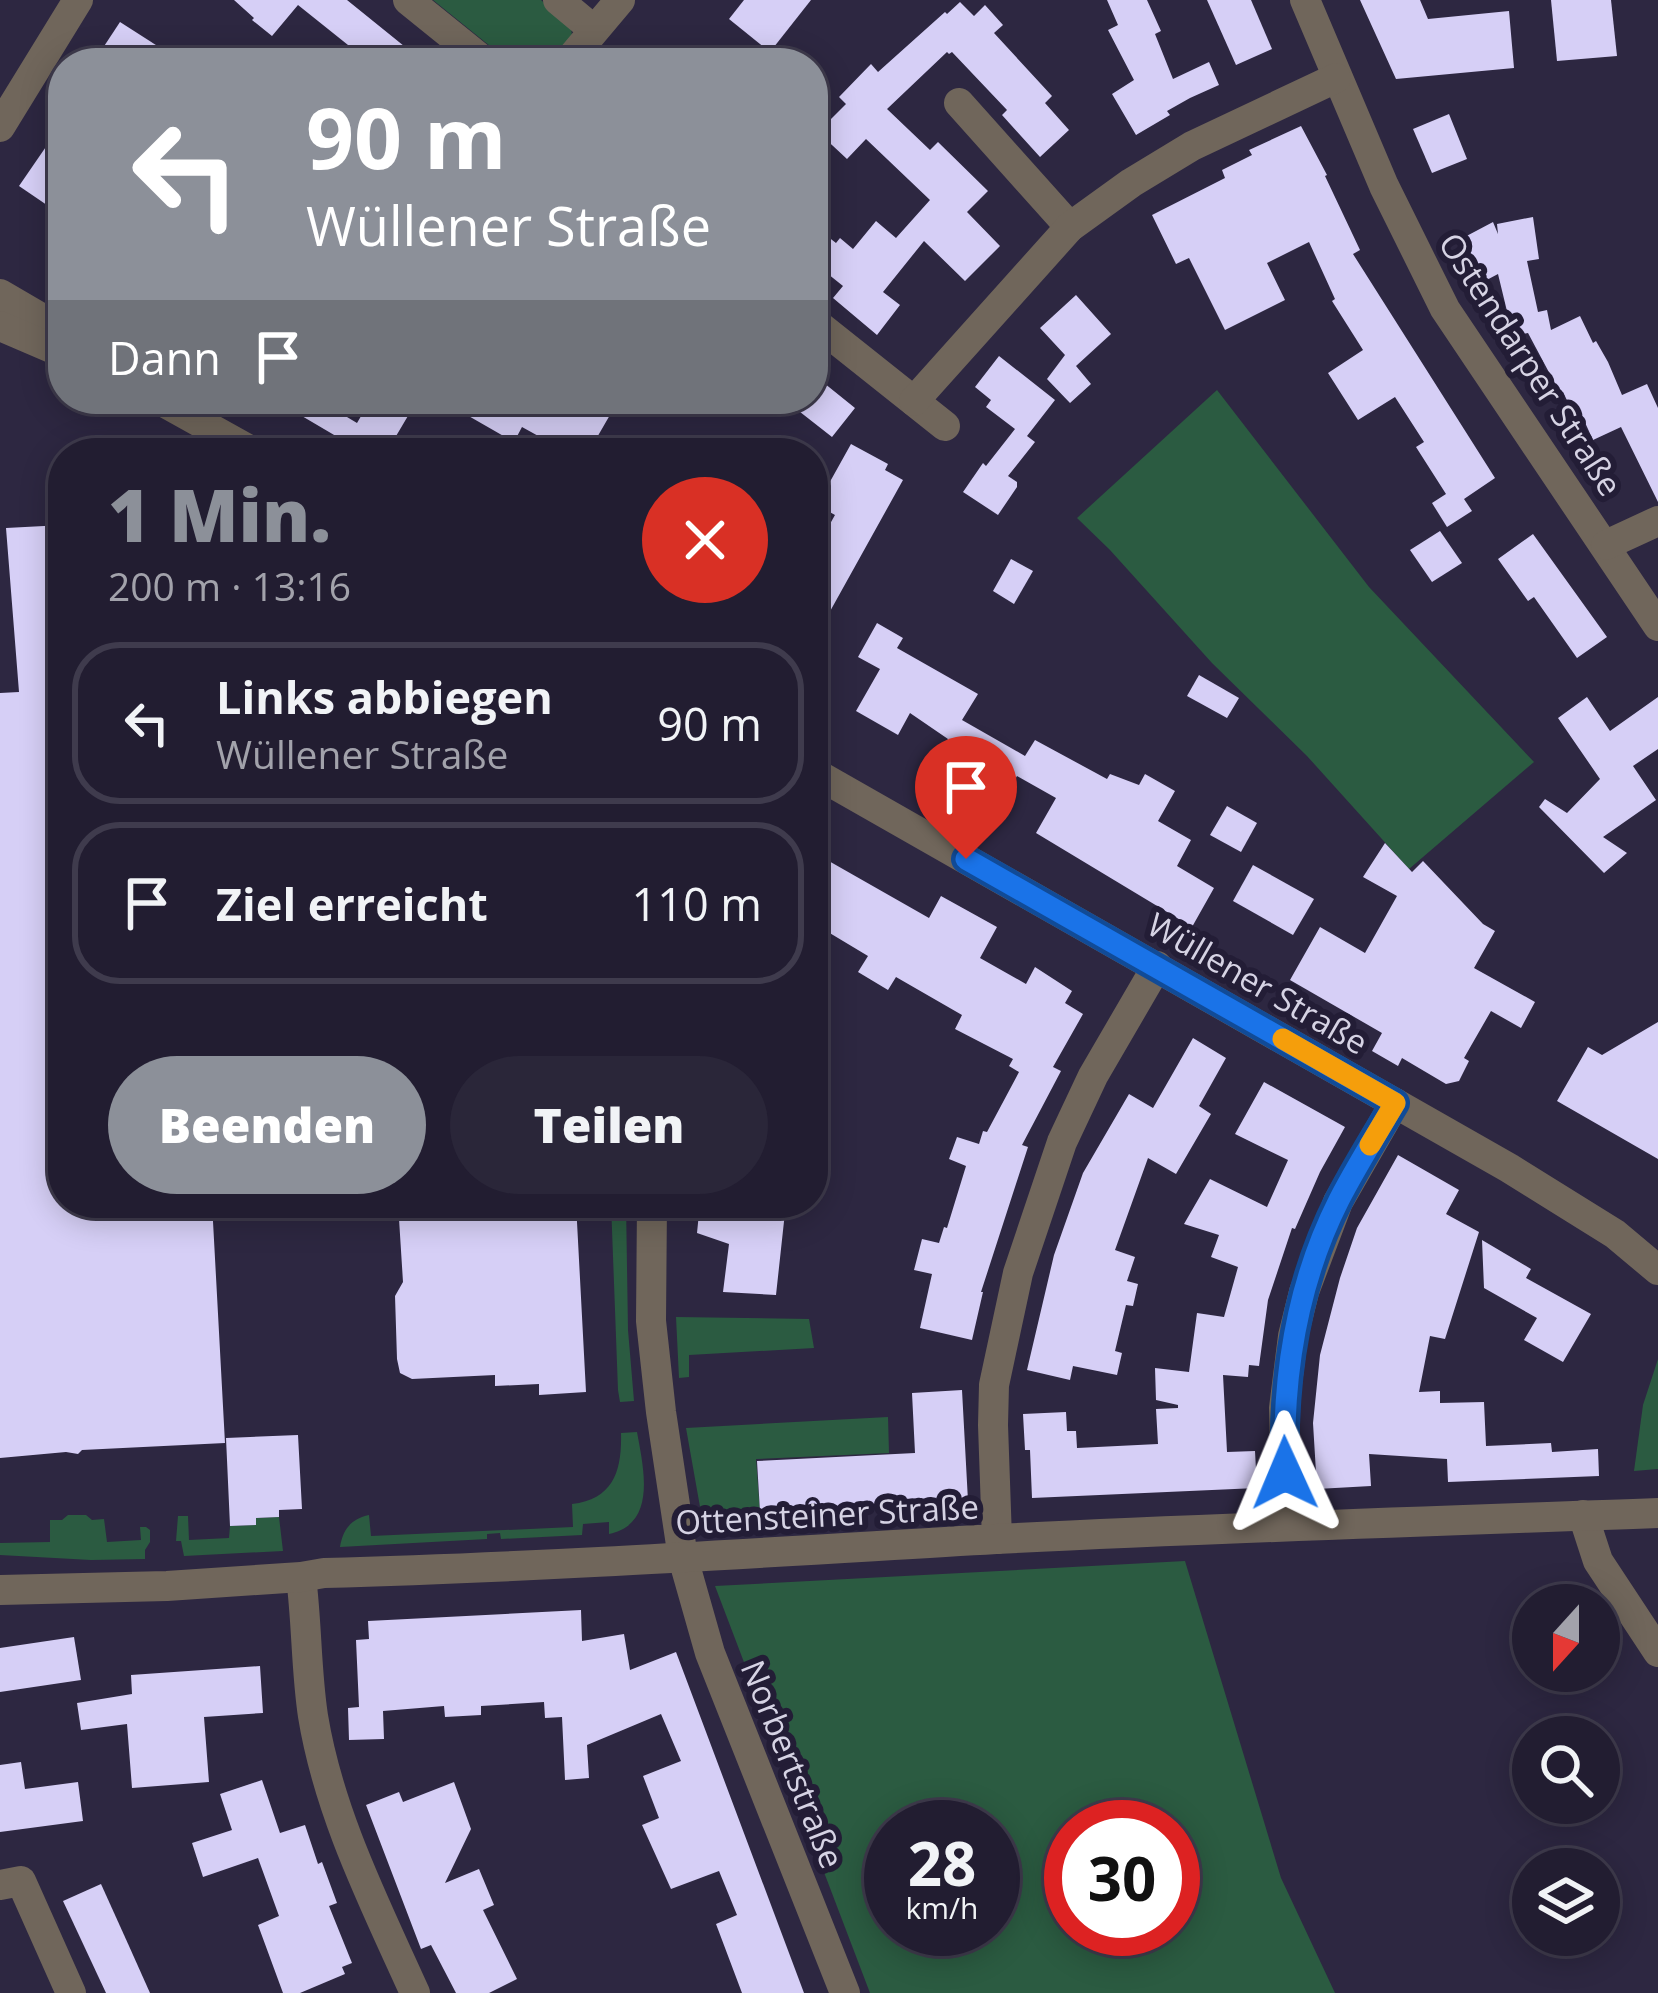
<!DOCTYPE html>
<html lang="de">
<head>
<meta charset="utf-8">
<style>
  :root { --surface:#221d31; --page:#2a2639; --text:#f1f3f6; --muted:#a2a2ab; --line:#3f3b4d; --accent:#8c9099 }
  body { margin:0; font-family:"Open Sans",sans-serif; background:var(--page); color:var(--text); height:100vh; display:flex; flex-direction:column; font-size:45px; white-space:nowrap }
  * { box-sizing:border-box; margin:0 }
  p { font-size:39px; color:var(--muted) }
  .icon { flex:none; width:66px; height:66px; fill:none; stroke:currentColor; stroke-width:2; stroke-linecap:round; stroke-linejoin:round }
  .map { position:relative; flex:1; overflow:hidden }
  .details { position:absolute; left:48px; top:438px; width:780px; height:780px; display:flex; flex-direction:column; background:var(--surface); border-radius:48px; box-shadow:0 6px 30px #0003,0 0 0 3px var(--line) }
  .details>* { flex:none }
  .hud { position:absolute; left:48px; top:48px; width:780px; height:366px; border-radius:48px; box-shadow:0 6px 30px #0003,0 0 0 3px var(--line); background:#8c9099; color:#fff; overflow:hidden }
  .needle { width:78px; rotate:201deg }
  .tools { position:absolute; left:1512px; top:1584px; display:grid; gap:24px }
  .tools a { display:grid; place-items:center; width:108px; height:108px; border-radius:50%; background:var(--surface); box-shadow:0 6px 30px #0003,0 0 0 3px var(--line); font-size:60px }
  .speed { position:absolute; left:864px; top:1800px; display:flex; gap:24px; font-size:60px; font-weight:700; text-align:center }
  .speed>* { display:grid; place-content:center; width:156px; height:156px; border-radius:50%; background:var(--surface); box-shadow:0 6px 30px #0003,0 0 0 3px var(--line); line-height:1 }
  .speed small { font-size:30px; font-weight:400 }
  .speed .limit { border:18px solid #d22; background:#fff; color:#111 }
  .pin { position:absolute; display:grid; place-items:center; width:102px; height:102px; color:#fff; margin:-123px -51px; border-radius:50% 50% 50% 0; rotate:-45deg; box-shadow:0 0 12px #0007 }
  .pin .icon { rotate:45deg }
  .me { position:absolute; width:132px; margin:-66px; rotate:359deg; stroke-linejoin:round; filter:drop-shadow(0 0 9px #0008) }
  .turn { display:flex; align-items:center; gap:42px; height:252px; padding:0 60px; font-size:54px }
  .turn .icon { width:156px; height:156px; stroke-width:2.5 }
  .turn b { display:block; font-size:84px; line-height:102px }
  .then { display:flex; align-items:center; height:114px; padding:0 60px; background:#0003; gap:24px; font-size:45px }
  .round { display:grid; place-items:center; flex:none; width:126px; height:126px; border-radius:63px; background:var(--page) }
  .head { display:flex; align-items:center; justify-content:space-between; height:204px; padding:0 60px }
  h1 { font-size:72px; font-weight:800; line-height:90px; color:var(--accent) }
  .action { display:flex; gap:24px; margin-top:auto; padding:24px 60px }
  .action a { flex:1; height:138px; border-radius:72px; background:var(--accent); color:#fff; font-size:48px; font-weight:800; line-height:138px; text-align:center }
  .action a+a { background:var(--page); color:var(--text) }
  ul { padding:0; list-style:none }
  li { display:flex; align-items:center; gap:36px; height:162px; margin:0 24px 18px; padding:0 36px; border:6px solid var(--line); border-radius:48px }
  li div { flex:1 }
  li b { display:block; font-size:45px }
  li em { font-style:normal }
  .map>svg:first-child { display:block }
  .green { fill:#2b5b41; fill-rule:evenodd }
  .building { fill:#d6cff6 }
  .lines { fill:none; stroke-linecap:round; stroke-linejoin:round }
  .minor { stroke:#70665b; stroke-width:30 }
  .route-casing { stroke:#114b97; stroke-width:30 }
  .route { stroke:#1a73e8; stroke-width:21 }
  .slow { stroke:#f59e0b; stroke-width:21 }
  .labels { text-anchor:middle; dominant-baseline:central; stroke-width:12; stroke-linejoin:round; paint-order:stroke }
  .street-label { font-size:33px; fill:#d6d3e4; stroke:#231d36 }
</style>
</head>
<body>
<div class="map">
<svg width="1658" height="1993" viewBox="0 0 1658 1993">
  <rect width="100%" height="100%" fill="#2d2741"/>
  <g class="green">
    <path d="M433 0H541L571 27 572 36 548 63H511Z"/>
    <path d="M1217 390 1369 587 1534 762 1409 869 1307 756 1212 663 1110 550 1077 518Z"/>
    <path d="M611 1203H626L628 1330 634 1401 620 1402 618 1390Z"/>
    <path d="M676 1317 809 1319 814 1348 689 1355V1377L679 1378Z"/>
    <path d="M1658 1359V1469L1634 1471 1643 1405Z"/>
    <path d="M888 1417 889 1453 756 1459 761 1525 713 1527 702 1518 686 1428Z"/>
    <path d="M637 1432C643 1466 658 1524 609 1534V1522L583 1524 582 1535 501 1539 500 1533 487 1534V1539L340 1547C343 1529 351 1519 369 1515L371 1536 573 1527 572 1504C614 1499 622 1470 621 1433Z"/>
    <path d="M68 1515H86L92 1520 104 1519 107 1542 141 1540 140 1527H146L150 1530V1542L145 1550V1559L91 1560 0 1555V1543L50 1542V1520H62Z"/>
    <path d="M178 1516H188L189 1540 229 1538 230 1526 255 1525 256 1518 279 1517 283 1551 184 1556 181 1541H176Z"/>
    <path d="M1185 1561 1281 1878 1335 1993H870L715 1586ZM891 1827H993V1929H891ZM1071 1827H1173V1929H1071Z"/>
  </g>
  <g class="building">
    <path d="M234 0H347L425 63H350L358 53 298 5 272 36 252 20 254 18Z"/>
    <path d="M744 0H811L770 52 729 19Z"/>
    <path d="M1107 0H1147L1161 31 1155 34 1173 79 1209 62 1219 85 1190 98 1167 111 1170 115 1136 135 1112 94 1134 80 1108 30 1118 25Z"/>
    <path d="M1207 0H1251L1272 49 1236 65Z"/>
    <path d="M1360 0H1420L1428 19 1509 11 1514 68 1396 79Z"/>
    <path d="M1551 0H1611L1617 56 1557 61Z"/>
    <path d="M960 2 974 16 985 5 1003 25 994 33 1052 96 1045 103 1069 130 1040 157 1002 115 1007 110 952 52 949 54 947 52 887 109 930 150 938 142 988 191 967 212 1000 246 965 281 924 241 883 292 900 305 877 335 833 298 843 286 813 262V225L836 243 840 238 853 249 876 221 896 238 930 200 866 139 847 159 818 132 846 104 839 97 871 64 878 72 945 12 947 14Z"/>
    <path d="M120 22 184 63H93Z"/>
    <path d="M1449 114 1467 159 1432 173 1413 129Z"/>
    <path d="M63 122V216L19 186Z"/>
    <path d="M1301 126 1327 175 1325 176 1360 250 1353 254 1495 478 1464 499 1472 511 1447 527 1432 503 1446 494 1416 447 1424 442 1395 397 1358 420 1328 373 1363 350 1332 301 1335 299 1309 242 1267 263 1285 300 1225 330 1189 258 1176 264 1152 215 1225 178 1222 170 1252 155 1249 150Z"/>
    <path d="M1533 217 1539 259 1527 261 1538 312 1547 310 1551 330 1580 316 1593 343 1596 341 1608 362 1622 395 1647 384 1658 408V502L1621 427 1593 440 1582 416 1576 419 1563 392 1560 393 1528 333 1513 336 1498 274 1481 283 1459 240 1493 222 1498 234 1497 224Z"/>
    <path d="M1076 295 1111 334 1076 366 1091 384 1070 403 1047 379 1065 355 1040 328Z"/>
    <path d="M999 356 1055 400 1027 436 1035 442 1008 476 1017 482V487L998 515 963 492 983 463 986 466 1015 429 986 407 991 400 975 387Z"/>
    <path d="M819 379 855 408 832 437 795 408 802 399H813V386Z"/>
    <path d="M273 399H317L357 423 371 399H418L386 453H340L346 442Z"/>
    <path d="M439 399H602L614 408 588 453H569L522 427 514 442Z"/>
    <path d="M851 444 888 464 885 470 903 480 813 642V554L835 515 817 505Z"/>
    <path d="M63 525V1203H212L225 1443 82 1450 78 1454 66 1452 0 1458V693L19 692 6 528Z"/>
    <path d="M1440 531 1462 563 1432 582 1410 550Z"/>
    <path d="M1533 534 1607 637 1577 658 1534 597 1528 601 1498 559Z"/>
    <path d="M1011 559 1033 571 1014 604 993 591Z"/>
    <path d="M877 623 903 638 897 648 978 694 962 720 1025 756 1035 740 1107 779 1110 774 1139 785 1145 774 1175 791 1158 821 1191 840 1177 866 1214 888 1192 927 1036 833 1056 798 1017 776 1005 797 937 758 948 739 910 713 898 735 856 711 880 669 858 657Z"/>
    <path d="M1199 675 1239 698 1227 718 1187 696Z"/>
    <path d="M1587 697 1610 731 1658 697V749L1633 766 1656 800 1603 837 1627 853 1604 873 1539 807 1545 799 1567 813 1600 779 1558 718Z"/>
    <path d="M1227 806 1257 823 1241 852 1210 835Z"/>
    <path d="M1385 843 1412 872 1423 861 1483 924 1495 931 1474 968 1535 1002 1521 1028 1491 1011 1464 1058 1469 1061 1459 1081 1446 1084 1402 1058 1398 1066 1372 1051 1382 1033 1290 980 1320 927 1365 953 1397 896 1363 877Z"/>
    <path d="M813 852 929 918 941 896 997 927 980 958 1026 984 1035 967 1072 991 1065 1003 1083 1014 1053 1067 1061 1071 1022 1145 1028 1147 981 1292H983L972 1340 920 1328 932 1274 914 1270 922 1239 939 1243 944 1227 947 1228 966 1166 949 1159 957 1137 979 1144 983 1131 987 1132 1019 1072 1009 1066 1013 1059 955 1029 962 1015 896 977 888 990 858 972 868 956 813 923Z"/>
    <path d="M1253 865 1314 899 1293 935 1233 901Z"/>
    <path d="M1658 1022V1159L1557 1101 1588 1047 1602 1055Z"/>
    <path d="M1193 1038 1226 1058 1199 1106 1211 1114 1176 1174 1148 1158 1115 1250 1135 1257 1127 1281 1138 1284 1133 1306 1126 1305 1115 1351 1122 1353 1117 1375 1073 1366 1070 1380 1027 1370 1054 1255 1083 1173 1129 1094 1153 1108Z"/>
    <path d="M1264 1082 1345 1127 1320 1172 1295 1229 1292 1228 1268 1300 1259 1366 1249 1365 1248 1377 1223 1375 1227 1452 1255 1451 1257 1488 1032 1498 1030 1450H1025L1023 1414 1066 1412 1067 1431H1076L1077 1448 1158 1444 1156 1409 1178 1408V1405L1156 1400 1155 1368 1189 1372 1197 1313 1224 1317 1238 1267 1211 1257 1219 1235 1184 1224 1210 1179 1267 1207 1288 1160 1235 1134Z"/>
    <path d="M1398 1155 1459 1190 1446 1214 1479 1232 1445 1339 1430 1336 1419 1392 1440 1391V1403L1484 1402 1486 1446 1551 1443 1552 1452 1598 1449 1599 1476 1448 1482 1447 1459 1369 1454 1371 1486 1317 1489 1313 1423 1320 1355 1340 1278 1357 1228Z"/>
    <path d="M398 1203H576L586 1392 539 1395V1384L495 1386V1375L412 1379 400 1373 397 1359 395 1296 403 1282Z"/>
    <path d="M700 1203H786L776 1295 723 1292 729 1244 697 1233Z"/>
    <path d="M1482 1240 1531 1269 1526 1278 1591 1314 1563 1362 1524 1340 1537 1318 1484 1288Z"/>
    <path d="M962 1390 968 1501 760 1512 757 1461 915 1453 912 1393Z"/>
    <path d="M298 1435 302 1509 279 1510V1517L256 1518V1525L230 1526 226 1438Z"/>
    <path d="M581 1610 582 1641 624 1634 630 1670 676 1652 804 1993H742L716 1924 737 1915 719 1871 671 1889 642 1825 659 1818 643 1776 681 1761 661 1714 587 1745 589 1778 565 1780 562 1717 545 1718 544 1702 481 1706V1715L445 1717 444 1706 383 1711 384 1739 349 1740 348 1708 359 1707 356 1640 369 1639 368 1621Z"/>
    <path d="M74 1637 81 1680 0 1692V1648Z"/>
    <path d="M260 1666 263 1713 204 1717 209 1782 132 1788 127 1724 81 1730 77 1703 132 1694 131 1675Z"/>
    <path d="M21 1762 25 1789 78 1782 83 1821 0 1832V1765Z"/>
    <path d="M262 1780 280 1833 305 1825 318 1864 322 1862 337 1903 329 1906 352 1963 342 1967 345 1974 300 1993H283L258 1925 279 1916 258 1858 203 1877 192 1843 232 1830 220 1794Z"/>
    <path d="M454 1782 471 1829 445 1883 479 1869 494 1905 483 1910 517 1979 489 1993H456L431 1945 421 1949 366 1805 399 1792 403 1802Z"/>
    <path d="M101 1884 129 1946 150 1993H106L63 1901Z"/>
  </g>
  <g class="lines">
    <g class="minor">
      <path d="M408 0 486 63"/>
      <path d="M558 0 594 30"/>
      <path d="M1305 0 1384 186 1445 309 1658 626"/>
      <path d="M567 63 620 0"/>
      <path d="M959 103 1070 227"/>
      <path d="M0 127 78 0"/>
      <path d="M0 294 48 322 63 336"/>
      <path d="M813 321 945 426"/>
      <path d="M0 326 63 353"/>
      <path d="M158 399 255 453"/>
      <path d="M914 401 1070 227 1131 183 1192 146 1336 78"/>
      <path d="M1606 545 1658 521"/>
      <path d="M813 772 1509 1168 1615 1234 1658 1270"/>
      <path d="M652 1203 651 1321 661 1412 683 1558 710 1653 845 1993"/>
      <path d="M1583 1515 1598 1561 1658 1652"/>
      <path d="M1287 1526 1284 1408 1293 1336 1304 1292 1338 1202 1395 1103"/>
      <path d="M997 1539 993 1425 994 1385 1018 1273 1062 1142 1093 1076 1157 966"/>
      <path d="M301 1577C307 1623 306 1670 313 1716 329 1814 375 1904 415 1993"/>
      <path d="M0 1590 167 1586 301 1577 324 1573C548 1567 772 1552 996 1539 1216 1528 1437 1521 1658 1513"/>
      <path d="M0 1885 21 1881 71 1993"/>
    </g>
  </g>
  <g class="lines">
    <g class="route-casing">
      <path id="route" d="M966 859 1395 1103C1376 1135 1356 1167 1339 1200 1296 1285 1282 1379 1285 1473"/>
    </g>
    <use href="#route" class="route"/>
    <path class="slow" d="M1283 1039 1395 1103 1370 1145"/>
  </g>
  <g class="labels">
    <g class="street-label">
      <text transform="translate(1531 364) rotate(57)">Ostendarper Straße</text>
      <text transform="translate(1258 983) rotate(30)">Wüllener Straße</text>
      <text transform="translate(827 1514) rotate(-3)">Ottensteiner Straße</text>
      <text transform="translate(793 1764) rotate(68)">Norbertstraße</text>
    </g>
  </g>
</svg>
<div class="tools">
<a><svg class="needle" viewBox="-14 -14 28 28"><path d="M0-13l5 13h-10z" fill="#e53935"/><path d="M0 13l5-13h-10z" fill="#a2a2ab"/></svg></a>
<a><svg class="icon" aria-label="search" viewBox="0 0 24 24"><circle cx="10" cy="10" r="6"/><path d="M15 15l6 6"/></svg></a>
<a><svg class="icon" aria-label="layers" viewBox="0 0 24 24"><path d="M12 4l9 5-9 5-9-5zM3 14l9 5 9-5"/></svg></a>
</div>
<div class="speed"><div>28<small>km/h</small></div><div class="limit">30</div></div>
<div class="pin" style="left:966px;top:859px;background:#d93025"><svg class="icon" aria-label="arrive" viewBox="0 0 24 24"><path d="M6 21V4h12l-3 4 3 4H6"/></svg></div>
<svg class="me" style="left:1285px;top:1473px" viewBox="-20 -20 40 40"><path d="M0-17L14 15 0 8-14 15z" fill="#1a73e8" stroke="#fff" stroke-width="4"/></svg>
<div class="hud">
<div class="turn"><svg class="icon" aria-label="left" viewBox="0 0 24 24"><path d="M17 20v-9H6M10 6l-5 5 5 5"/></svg><div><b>90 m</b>Wüllener Straße</div></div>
<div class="then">Dann<svg class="icon" aria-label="arrive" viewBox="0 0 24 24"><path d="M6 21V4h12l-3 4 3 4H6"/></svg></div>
</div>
<section class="details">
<div class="head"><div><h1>1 Min.</h1><p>200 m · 13:16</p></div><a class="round" style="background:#d93025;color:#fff"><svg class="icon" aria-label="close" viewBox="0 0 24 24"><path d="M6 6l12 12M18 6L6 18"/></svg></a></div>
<ul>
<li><svg class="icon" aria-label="left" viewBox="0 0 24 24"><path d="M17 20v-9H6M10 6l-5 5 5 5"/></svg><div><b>Links abbiegen</b><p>Wüllener Straße</p></div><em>90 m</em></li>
<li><svg class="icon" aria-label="arrive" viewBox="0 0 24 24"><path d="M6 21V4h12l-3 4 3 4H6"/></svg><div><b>Ziel erreicht</b></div><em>110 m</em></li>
</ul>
<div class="action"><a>Beenden</a><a>Teilen</a></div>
</section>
</div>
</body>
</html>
